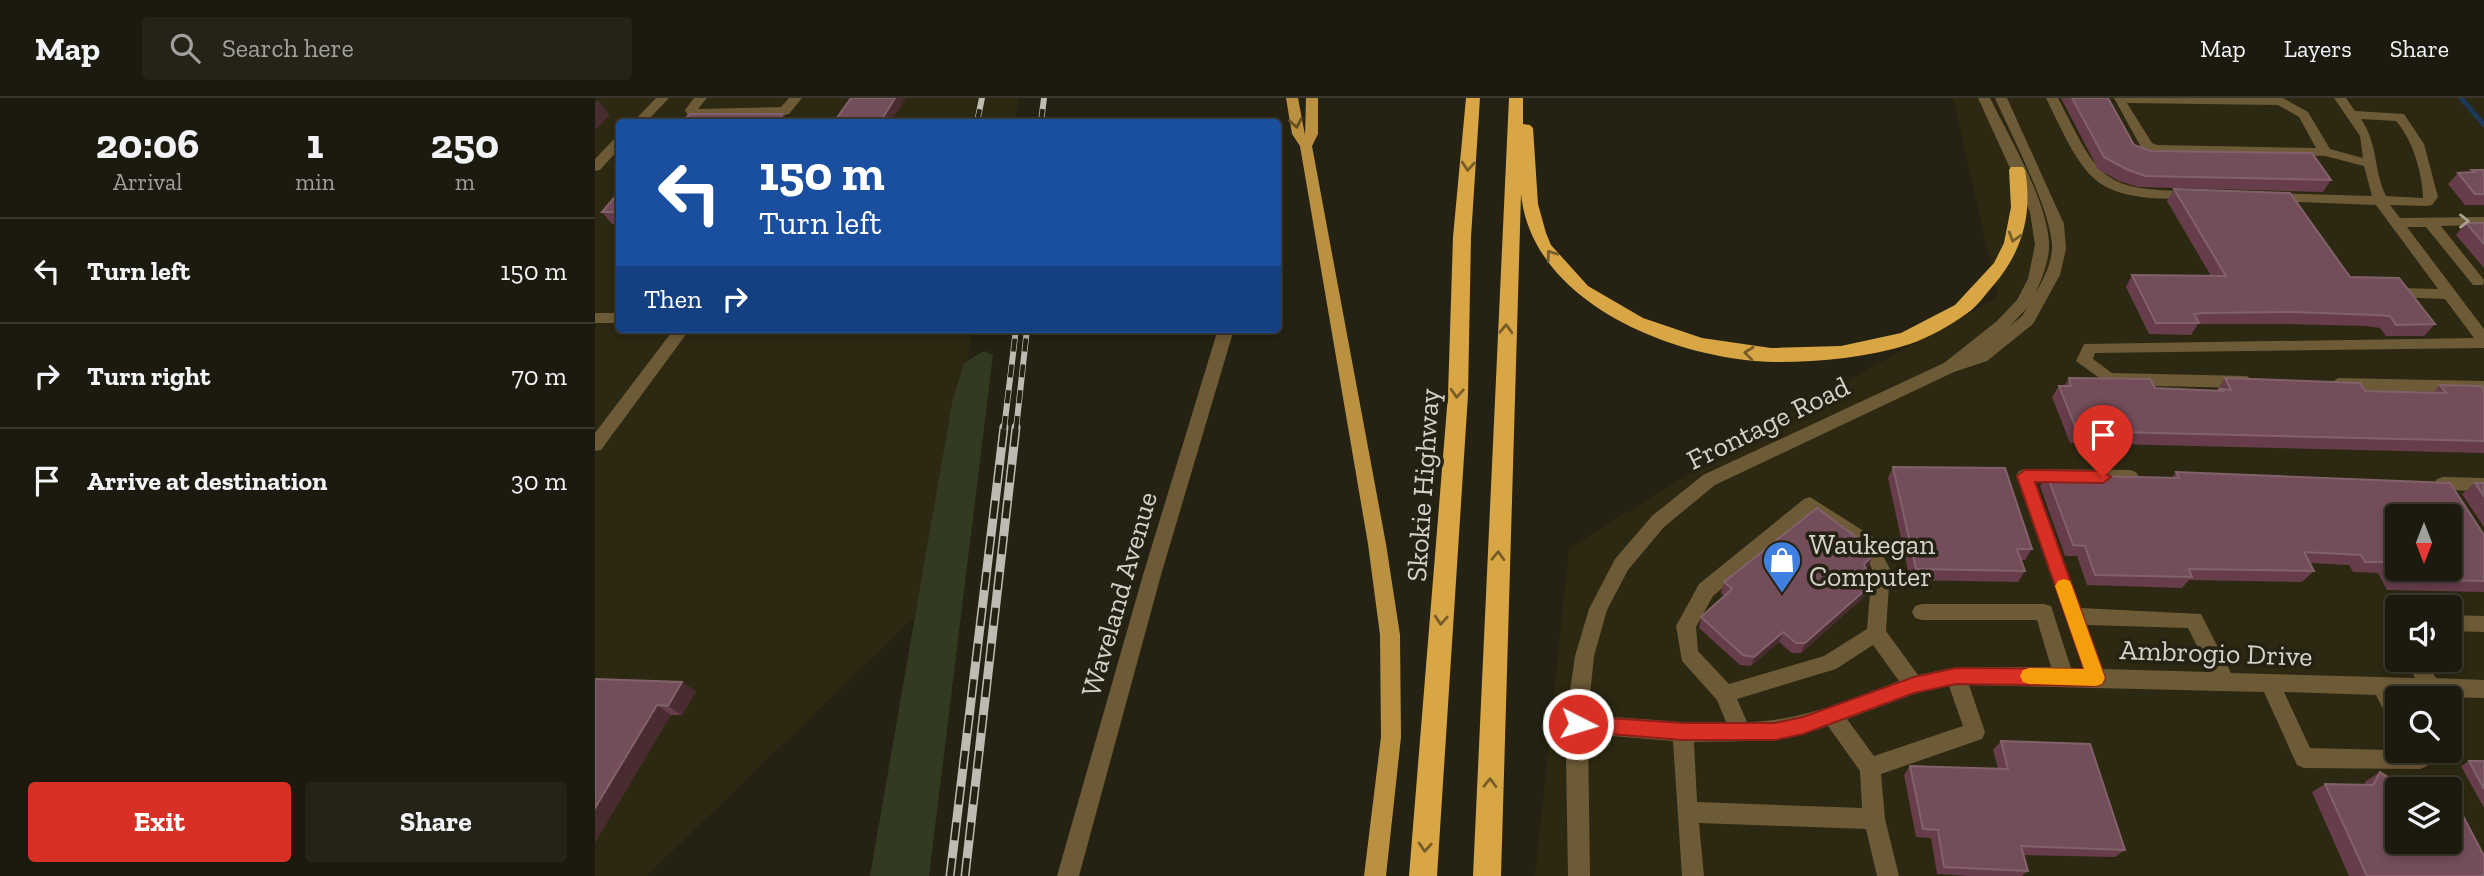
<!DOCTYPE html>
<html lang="en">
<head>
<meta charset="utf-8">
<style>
  :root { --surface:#1c1a0e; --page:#252317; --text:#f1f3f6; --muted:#a0a19e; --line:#3a382e; --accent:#d93025 }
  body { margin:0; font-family:"Zilla Slab",serif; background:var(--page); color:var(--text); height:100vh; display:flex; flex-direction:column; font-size:26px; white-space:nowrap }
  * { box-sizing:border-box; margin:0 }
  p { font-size:23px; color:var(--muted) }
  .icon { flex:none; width:38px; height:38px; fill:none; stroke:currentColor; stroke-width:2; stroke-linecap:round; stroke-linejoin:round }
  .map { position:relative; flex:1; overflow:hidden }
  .drawer { display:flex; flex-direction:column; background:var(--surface); width:595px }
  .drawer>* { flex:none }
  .top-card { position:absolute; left:21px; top:21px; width:665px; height:214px; border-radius:7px; box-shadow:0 4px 10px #0003,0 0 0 2px var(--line); background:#1a4fa0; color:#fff; overflow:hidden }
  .needle { width:46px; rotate:180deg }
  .controls { position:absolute; left:1790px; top:406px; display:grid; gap:14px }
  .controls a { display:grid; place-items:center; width:77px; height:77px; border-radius:7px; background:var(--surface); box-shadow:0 4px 10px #0003,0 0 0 2px var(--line); font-size:35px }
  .pin { position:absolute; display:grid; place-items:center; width:60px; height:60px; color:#fff; margin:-72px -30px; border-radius:50% 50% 50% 0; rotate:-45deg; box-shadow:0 0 7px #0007 }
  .pin .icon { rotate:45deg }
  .me { position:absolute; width:77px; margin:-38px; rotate:95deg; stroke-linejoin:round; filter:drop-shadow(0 0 5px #0008) }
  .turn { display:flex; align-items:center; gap:24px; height:147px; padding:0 28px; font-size:32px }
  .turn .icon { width:91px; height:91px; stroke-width:2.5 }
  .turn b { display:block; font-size:49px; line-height:60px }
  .then { display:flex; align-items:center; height:66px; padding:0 28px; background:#0003; gap:14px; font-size:26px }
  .eta { display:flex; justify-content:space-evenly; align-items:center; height:119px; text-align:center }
  .eta b { font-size:42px; font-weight:800; line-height:49px }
  .cta { display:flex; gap:14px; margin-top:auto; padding:14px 28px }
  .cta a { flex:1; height:80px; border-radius:7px; background:var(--accent); color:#fff; font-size:28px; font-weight:800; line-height:80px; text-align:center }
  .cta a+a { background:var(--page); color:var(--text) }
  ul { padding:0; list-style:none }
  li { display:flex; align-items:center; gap:21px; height:105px; padding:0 28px; border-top:2px solid var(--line) }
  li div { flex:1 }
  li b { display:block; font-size:26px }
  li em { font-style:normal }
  header { display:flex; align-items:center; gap:42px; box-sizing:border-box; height:98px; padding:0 35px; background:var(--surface); border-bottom:2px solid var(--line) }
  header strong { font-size:33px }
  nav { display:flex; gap:38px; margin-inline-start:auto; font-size:24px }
  .search { width:490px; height:63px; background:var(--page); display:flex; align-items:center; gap:18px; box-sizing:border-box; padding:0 24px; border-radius:7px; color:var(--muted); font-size:26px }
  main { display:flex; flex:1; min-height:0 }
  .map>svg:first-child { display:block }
  .built { fill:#2c2811; fill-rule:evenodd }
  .green { fill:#333a22 }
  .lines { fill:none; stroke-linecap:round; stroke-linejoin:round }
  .stream { stroke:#1c385a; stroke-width:5 }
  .minor { fill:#6d5a36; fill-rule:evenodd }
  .major { fill:#ba9141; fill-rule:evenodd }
  .highway { fill:#d8a644; fill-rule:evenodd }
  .rail-far1-casing { stroke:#bebcb2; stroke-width:6 }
  .rail-casing { stroke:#bebcb2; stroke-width:9 }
  .rail-far1 { stroke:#252213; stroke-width:4.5; stroke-dasharray:13; stroke-linecap:butt }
  .rail { stroke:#252213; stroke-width:6; stroke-dasharray:18; stroke-linecap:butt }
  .wall { fill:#673d4b }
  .shaded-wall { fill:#482c2f }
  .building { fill:#734d59; stroke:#82626a; stroke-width:2; fill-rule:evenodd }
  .oneway { stroke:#614e25 }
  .oneway2 { stroke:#765d29 }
  .oneway3 { stroke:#aba38e }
  .route { fill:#d93025; stroke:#8d1f18; stroke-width:2 }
  .slow { fill:#f59e0b }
  .labels { text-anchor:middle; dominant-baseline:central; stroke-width:7; stroke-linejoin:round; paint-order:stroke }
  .street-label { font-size:28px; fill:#d5d3c9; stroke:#252213 }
  .poi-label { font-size:28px; fill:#d5d3c9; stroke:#252213; text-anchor:start }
</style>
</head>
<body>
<header>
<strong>Map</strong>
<div class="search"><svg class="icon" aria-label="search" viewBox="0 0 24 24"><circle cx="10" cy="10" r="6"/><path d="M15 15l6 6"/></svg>Search here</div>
<nav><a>Map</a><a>Layers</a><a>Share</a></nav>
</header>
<main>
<section class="drawer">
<div class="eta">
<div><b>20:06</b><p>Arrival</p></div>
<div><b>1</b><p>min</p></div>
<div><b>250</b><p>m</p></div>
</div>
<ul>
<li><svg class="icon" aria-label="left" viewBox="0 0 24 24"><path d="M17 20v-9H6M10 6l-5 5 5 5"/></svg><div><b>Turn left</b></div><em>150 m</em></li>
<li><svg class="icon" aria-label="right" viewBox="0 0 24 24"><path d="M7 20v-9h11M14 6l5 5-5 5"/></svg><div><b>Turn right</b></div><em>70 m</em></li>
<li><svg class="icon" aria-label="arrive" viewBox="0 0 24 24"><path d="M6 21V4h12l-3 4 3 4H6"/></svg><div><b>Arrive at destination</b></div><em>30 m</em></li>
</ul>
<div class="cta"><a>Exit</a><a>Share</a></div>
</section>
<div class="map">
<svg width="1889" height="778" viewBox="0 0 1889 778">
  <rect width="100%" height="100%" fill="#252213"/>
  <g class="built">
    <path d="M0 0H424L419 24H24V231H378L320 518 52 778H0Z"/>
    <path d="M1358 0H1889V778H940L974 450 1180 323 1403 199ZM1802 418H1855V471H1802ZM1802 509H1855V562H1802ZM1802 600H1855V653H1802ZM1802 691H1855V744H1802Z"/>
  </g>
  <path class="green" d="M389 253 398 257 334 778H275L357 305 369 265Z"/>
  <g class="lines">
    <path class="stream" d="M1866 0 1889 27"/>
    <g class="minor">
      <path d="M61 0H74L51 24H38Z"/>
      <path d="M99 0H112L103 11 186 9 194 0H207L194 16 190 17 93 18 90 12Z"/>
      <path d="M1383 0H1395C1415 41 1451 100 1454 144 1455 161 1447 181 1440 196 1448 182 1456 167 1457 151 1459 118 1415 34 1400 0H1412L1469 126 1471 151 1465 177 1438 226 1392 263 1359 274 1120 387 1069 429 1033 472 1012 512 999 558 993 617 1088 624H1131L1122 602 1087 563 1081 528 1104 486 1209 401 1215 399 1278 439 1295 471 1291 533 1323 577 1361 569H1456L1442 522H1327L1320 520 1317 514 1320 508 1327 506H1449L1456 508 1476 570H1488L1421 378 1424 373 1430 371 1535 372 1541 374 1544 379 1541 384 1535 386 1441 385 1486 510 1606 516 1636 575 1820 580 1811 562H1831L1841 580 1889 582V600L1802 598V628L1795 625 1781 597 1689 594 1715 650 1832 653 1836 661 1832 668 1825 671 1709 670 1702 667 1669 594 1374 587 1390 634 1387 641 1286 676 1290 721 1304 778H1282L1271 731 1104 725 1109 778H1087L1078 643 993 636 995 778H973L971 660 973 607 980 558 994 511 1020 461 1057 418 1108 377 1349 265 1402 223 1422 202 1433 181 1440 147 1435 114ZM1432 210 1427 218 1415 228ZM1216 416 1266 449 1277 471 1272 531 1229 558 1134 586 1103 553 1101 529 1118 498ZM1492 527 1593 530 1615 574 1508 571ZM1278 547 1304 583C1253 602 1207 623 1152 624L1142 601 1241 571ZM1354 588 1368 628 1279 658 1252 621 1319 596ZM1233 628 1265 673 1267 710 1102 704 1099 644C1145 643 1189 645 1233 628Z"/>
      <path d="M1451 0H1463C1504 80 1505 93 1599 93L1606 97 1599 101C1498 102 1493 87 1451 0Z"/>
      <path d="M1519 0H1688L1713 14 1735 51 1768 60 1765 38 1739 0H1751L1760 13 1809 16 1829 46 1843 99 1837 107 1832 108 1795 107 1805 120 1889 119V127L1846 128 1889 182 1888 187H1878L1831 129H1812L1889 231V250L1500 255 1498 261 1517 275 1652 278 1660 284 1652 290 1514 287 1481 263 1489 246 1879 240 1850 201 1802 199 1800 195 1807 190 1843 191 1781 107 1676 103 1669 99 1676 95 1777 98 1769 68 1730 58 1556 54 1547 51ZM1532 5 1683 7 1704 19 1721 50 1562 47 1557 45ZM1766 21 1801 23C1818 42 1827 75 1828 100L1791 98C1778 71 1784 48 1766 21Z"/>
      <path d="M24 40V51L5 72 0 73V61L19 41Z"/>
      <rect x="0" y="215" width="24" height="10"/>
      <path d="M79 231H95L6 352 0 353V335Z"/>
      <path d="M623 231H639L566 477 484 778H462L548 477Z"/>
      <path d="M1743 280 1889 283V295L1743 292 1735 286Z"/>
      <path d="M1848 379 1889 380V394L1842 391 1839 386 1842 381Z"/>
      <path d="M1855 517 1889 518V534L1855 533Z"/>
    </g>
    <path class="major" d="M691 0H703L710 37 711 0H723V36L717 48 791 446 805 537 806 639 791 778H769L786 639 785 537 773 446 705 48 697 36Z"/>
    <g class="highway">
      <path d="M871 0H885L876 139 873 297 842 778H814L853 297 858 139Z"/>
      <path d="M914 0H928V26L935 27 938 30 943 106 951 135 956 147 993 188 1048 220 1107 240 1176 250 1246 248 1306 235 1360 207 1399 165 1409 145 1416 109 1414 72 1416 69H1428L1430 72C1438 117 1427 155 1397 189 1389 198 1381 210 1371 216 1356 227 1333 240 1315 246 1271 260 1225 264 1179 264 1082 262 937 206 926 96L906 778H878Z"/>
    </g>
    <g class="rail-far1-casing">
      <g id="rail-far1">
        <path d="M382 24 387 0"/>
        <path d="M446 24 449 0"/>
        <path d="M409 331 421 231"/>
        <path d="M421 331 432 231"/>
      </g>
    </g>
    <g class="rail-casing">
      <g id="rail">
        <path d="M355 778 409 329"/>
        <path d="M370 778 421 329"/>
      </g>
    </g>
    <use href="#rail-far1" class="rail-far1"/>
    <use href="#rail" class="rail"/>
  </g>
  <g class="wall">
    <path d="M1466 0H1513L1539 47 1556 53 1736 82 1728 94 1543 89 1524 83 1503 71Z"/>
    <path d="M1877 72H1889V107H1870L1853 86 1863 75 1875 74Z"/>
    <path d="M1579 91 1755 179 1840 226 1829 238H1791L1785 230 1771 228 1689 226H1603L1596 237 1554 236 1531 189 1537 177 1616 178 1572 103Z"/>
    <path d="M24 94V126H17L7 114Z"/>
    <path d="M1871 125H1889V170L1861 137Z"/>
    <path d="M1474 280 1560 290 1622 293V292L1630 280 1770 293 1837 295 1845 287 1889 292V355L1475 345 1457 299 1464 288H1469Z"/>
    <path d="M1298 369 1437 451 1430 462H1426L1430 473 1423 484 1315 482 1293 380Z"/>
    <path d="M1581 374 1889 437V494L1792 492 1783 475 1758 474 1754 467 1715 465 1719 473 1707 484 1594 482 1587 490 1492 487 1482 458H1470L1445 388 1452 377 1577 380Z"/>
    <path d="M1880 385H1889V429L1867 396Z"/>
    <path d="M1273 469 1271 471 1277 486 1272 496 1206 555H1197L1184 544 1156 568 1145 567 1104 530 1106 519 1129 498 1126 495 1129 484Z"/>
    <path d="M0 581 101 593 87 617H76Z"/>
    <path d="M1406 643 1530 752 1520 759 1428 757 1433 773 1427 778H1375L1342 776 1336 740 1321 739 1309 677 1315 668 1403 671 1398 652Z"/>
    <path d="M1874 663H1889V710L1866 668Z"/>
    <path d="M1785 674 1889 778H1754L1717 694 1730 686 1769 687 1771 683Z"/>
  </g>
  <g class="shaded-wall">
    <path d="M300 0H311L296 24H285Z"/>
    <path d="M3 2 15 17 0 32V5Z"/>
    <path d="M188 16 194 24H182Z"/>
    <path d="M1278 458 1273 469 1264 477 1269 466Z"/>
    <path d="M1277 486 1272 496 1206 555 1210 545Z"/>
    <path d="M1188 534 1184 544 1156 568 1159 559Z"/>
    <path d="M87 584 101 593 87 617 73 608Z"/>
    <path d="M62 607 76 617 0 745V710Z"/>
  </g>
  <g class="building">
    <path d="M256 0H300L285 24H239Z"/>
    <path d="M1477 0H1513L1539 47 1556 53 1717 55 1736 82 1550 78 1531 71 1509 59Z"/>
    <path d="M95 16H188L182 24H87Z"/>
    <path d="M1877 72H1889V96H1880L1863 75 1880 74Z"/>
    <path d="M1579 91 1695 95 1755 179 1804 180 1840 226 1801 227 1795 218 1781 217 1698 214 1609 215 1599 216 1604 225H1561L1537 177 1631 178Z"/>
    <path d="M24 94V114H7Z"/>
    <path d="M1871 125H1889V146Z"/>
    <path d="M1474 280 1555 281 1560 290 1627 293 1625 291 1636 292 1630 280 1765 285 1770 293 1851 295 1845 287 1886 288 1889 292V343L1482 333 1464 288H1476Z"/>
    <path d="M1298 369 1410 370 1437 451H1422L1430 473 1321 471Z"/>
    <path d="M1581 374 1855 385 1889 437V483L1805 481 1796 464H1770L1766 457 1709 454 1719 473 1594 471 1597 479 1500 477 1490 448 1478 447 1452 377 1584 380ZM1802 418H1855V471H1802Z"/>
    <path d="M1880 385H1889V398Z"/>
    <path d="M1222 410 1273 448 1278 458 1269 466 1277 486 1210 545H1201L1188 534 1159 559 1148 557 1106 519 1137 491 1129 484Z"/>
    <path d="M0 581 87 584 73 608 62 607 0 710Z"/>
    <path d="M1406 643 1495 646 1530 752 1426 748 1433 773 1349 769 1343 732 1328 731 1315 668 1413 671Z"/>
    <path d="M1874 663H1889V691Z"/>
    <path d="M1785 674 1805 687 1851 686 1854 691H1802V744H1855V693L1889 758V778H1772L1730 686 1778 687Z"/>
  </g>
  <defs><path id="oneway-chevron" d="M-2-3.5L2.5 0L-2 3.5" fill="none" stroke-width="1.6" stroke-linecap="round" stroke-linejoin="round" transform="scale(1.75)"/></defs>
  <use class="oneway" href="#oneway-chevron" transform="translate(701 25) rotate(79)"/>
  <g class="oneway2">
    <use href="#oneway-chevron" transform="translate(873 68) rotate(94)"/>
    <use href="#oneway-chevron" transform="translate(1419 139) rotate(107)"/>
    <use href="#oneway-chevron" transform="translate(956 157) rotate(-126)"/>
    <use href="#oneway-chevron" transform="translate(911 231) rotate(-88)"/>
    <use href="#oneway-chevron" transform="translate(1154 255) rotate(-174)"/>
    <use href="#oneway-chevron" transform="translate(862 295) rotate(93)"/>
    <use href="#oneway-chevron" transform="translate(903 458) rotate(-88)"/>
    <use href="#oneway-chevron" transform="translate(846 522) rotate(94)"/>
    <use href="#oneway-chevron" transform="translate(895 685) rotate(-88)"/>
    <use href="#oneway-chevron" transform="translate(830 749) rotate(94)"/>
  </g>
  <use class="oneway3" href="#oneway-chevron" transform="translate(1869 123)"/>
  <path class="route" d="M1430 372 1508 373 1516 379 1508 385 1440 384 1510 580 1507 586 1501 588 1361 586 1319 595 1208 636 1180 642H1088L977 633 974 626 977 620 983 618 1088 625H1180L1208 619 1319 579 1361 570 1489 571 1422 378Z"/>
  <path class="slow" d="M1469 481 1475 483 1477 488 1510 580 1507 586 1501 588 1434 586 1428 584 1425 578 1428 572 1434 570 1489 571 1460 488 1463 483Z"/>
  <defs>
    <g id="shop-pin" transform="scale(2.0125)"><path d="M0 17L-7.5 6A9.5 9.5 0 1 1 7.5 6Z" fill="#3f7fe0" stroke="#252213"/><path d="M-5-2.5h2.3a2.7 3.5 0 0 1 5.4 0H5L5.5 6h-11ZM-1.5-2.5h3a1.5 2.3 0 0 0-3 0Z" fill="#fff"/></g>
  </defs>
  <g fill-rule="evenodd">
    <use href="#shop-pin" x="1187" y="462"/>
  </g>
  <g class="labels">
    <g class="street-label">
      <text transform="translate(1173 325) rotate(-26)">Frontage Road</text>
      <text transform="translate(828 387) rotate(-86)">Skokie Highway</text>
      <text transform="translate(524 496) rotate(-74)">Waveland Avenue</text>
      <text transform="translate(1621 555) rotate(2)">Ambrogio Drive</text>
    </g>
    <g class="poi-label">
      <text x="1214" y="446">Waukegan<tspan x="1214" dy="32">Computer</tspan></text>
    </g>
  </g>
</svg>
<div class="controls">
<a><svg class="needle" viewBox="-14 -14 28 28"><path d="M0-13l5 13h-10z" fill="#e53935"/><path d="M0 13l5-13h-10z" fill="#a0a19e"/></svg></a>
<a><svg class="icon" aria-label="sound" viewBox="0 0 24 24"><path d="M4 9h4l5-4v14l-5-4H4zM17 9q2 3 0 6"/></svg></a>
<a><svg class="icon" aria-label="search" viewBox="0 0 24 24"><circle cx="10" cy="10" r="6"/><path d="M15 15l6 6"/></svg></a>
<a><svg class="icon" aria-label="layers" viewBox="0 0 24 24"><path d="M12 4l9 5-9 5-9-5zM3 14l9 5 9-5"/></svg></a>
</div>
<div class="pin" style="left:1508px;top:379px;background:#d93025"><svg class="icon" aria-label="arrive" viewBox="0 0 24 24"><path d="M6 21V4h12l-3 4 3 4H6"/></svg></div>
<svg class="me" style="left:983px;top:626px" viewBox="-20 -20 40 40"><circle r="17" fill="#d93025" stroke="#fff" stroke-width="3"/><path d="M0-11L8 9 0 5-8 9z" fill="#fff"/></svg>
<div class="top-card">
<div class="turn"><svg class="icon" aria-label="left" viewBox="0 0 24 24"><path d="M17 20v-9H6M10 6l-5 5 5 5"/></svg><div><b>150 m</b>Turn left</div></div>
<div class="then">Then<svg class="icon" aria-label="right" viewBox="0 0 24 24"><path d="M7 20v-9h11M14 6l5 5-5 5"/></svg></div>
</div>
</div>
</main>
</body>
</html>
